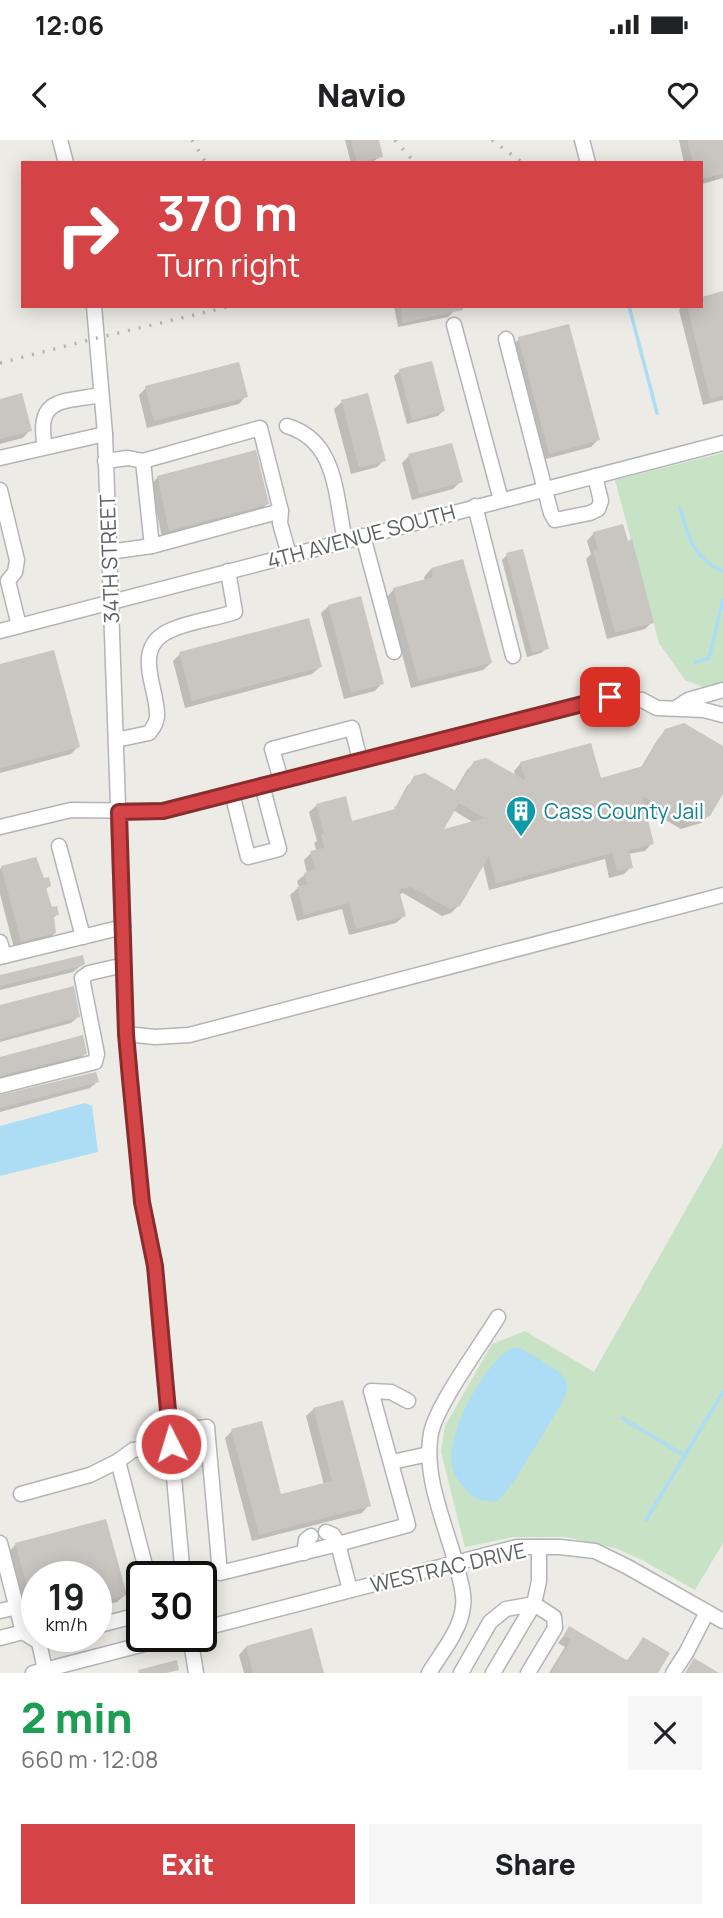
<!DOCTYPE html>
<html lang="en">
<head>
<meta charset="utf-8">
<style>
  :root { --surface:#fff; --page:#f6f6f6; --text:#202124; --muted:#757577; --accent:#d44446 }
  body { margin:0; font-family:Manrope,sans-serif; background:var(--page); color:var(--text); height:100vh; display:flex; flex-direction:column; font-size:26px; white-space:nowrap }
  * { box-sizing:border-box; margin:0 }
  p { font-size:23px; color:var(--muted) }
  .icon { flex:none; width:38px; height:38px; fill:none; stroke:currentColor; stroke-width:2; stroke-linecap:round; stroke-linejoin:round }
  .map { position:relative; height:1533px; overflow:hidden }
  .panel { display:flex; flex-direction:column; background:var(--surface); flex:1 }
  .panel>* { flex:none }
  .hud { position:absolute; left:21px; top:21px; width:682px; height:147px; border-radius:0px; box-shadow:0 4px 18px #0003; background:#d44446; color:#fff; overflow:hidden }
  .speed { position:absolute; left:21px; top:1421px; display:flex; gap:14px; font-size:35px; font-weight:700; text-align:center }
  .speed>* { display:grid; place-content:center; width:91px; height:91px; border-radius:50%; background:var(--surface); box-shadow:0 4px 18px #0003; line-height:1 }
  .speed small { font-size:18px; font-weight:400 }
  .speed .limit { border:4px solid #111; border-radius:10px; background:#fff; color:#111 }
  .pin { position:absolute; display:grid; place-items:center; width:60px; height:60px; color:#fff; margin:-30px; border-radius:14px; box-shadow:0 4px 10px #0006 }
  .me { position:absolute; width:77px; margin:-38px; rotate:355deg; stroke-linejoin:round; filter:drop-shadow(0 0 5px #0008) }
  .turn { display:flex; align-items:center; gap:24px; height:147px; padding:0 21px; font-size:32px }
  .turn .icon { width:91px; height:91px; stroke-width:2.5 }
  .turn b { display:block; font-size:49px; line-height:60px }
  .round { display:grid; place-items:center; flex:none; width:74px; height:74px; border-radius:0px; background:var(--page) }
  .headline { display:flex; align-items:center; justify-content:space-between; height:119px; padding:0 21px }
  h1 { font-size:42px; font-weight:800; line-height:52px; color:#1e9e55 }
  .button { display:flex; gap:14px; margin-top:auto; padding:14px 21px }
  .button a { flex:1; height:80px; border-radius:0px; background:var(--accent); color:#fff; font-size:28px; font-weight:800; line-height:80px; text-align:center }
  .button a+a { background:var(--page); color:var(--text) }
  .status { display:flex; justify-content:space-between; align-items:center; height:49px; padding:0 35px; background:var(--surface); direction:ltr }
  .status svg { height:19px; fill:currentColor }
  header { display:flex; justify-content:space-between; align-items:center; height:91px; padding:0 21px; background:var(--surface); font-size:32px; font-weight:800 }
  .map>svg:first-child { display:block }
  .green { fill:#c7e2c4 }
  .water { fill:#addcf5 }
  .shadow { fill:#0003; fill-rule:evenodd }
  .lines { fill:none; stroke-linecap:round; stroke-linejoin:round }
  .stream { stroke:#addcf5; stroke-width:3.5 }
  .building { fill:#c9c5c1; fill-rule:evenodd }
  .minor-casing { stroke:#b2b5b8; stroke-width:17 }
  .minor { stroke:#fff; stroke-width:14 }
  .rail { stroke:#b3b4b4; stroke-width:3.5; stroke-dasharray:2 9; stroke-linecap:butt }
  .route-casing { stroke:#8a2c2e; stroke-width:18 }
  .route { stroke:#d44446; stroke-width:12 }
  .labels { text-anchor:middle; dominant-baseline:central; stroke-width:5; stroke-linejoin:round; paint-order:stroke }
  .street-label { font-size:21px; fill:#5d6063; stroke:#fff }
  .culture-label { font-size:21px; fill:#0d838f; stroke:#fff; text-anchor:start }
</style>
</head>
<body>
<div class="status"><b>12:06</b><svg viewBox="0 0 49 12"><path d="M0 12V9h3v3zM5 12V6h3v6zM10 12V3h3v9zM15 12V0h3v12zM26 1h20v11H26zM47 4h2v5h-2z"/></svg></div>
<header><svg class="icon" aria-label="back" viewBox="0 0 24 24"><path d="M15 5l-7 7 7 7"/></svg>Navio<svg class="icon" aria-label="heart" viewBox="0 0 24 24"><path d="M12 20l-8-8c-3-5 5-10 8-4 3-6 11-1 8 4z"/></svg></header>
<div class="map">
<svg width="723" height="1533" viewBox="0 0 723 1533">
  <rect width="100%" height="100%" fill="#edebe5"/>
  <g class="green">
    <path d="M723 313V543L703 547 685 540 659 503 615 340Z"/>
    <path d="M723 1004V1403L695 1450 642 1420 615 1408 566 1397H513L465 1407 441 1312 445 1286 492 1204 525 1191 594 1232Z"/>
  </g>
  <g class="water">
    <path d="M85 963 92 966 98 1012 0 1036V986Z"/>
    <path d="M511 1208H521L559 1232 565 1239 568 1248 563 1261 515 1340 498 1361C485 1362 474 1360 465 1349 459 1342 454 1335 452 1326 446 1294 484 1224 511 1208Z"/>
  </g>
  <g class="shadow">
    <path d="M345 0H377L381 16 371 23H351Z"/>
    <path d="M679 0H723V38L702 44V23H684Z"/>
    <path d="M723 153V260L703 265 679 170 682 166H702V158Z"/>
    <path d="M394 166H452L453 172 448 177 398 187Z"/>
    <path d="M519 199 598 300 591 307 542 320 512 206Z"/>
    <path d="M400 231 443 271 438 276 407 284 394 236Z"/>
    <path d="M146 248 246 256 239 264 147 288 139 255Z"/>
    <path d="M0 261 30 290 23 298 0 304Z"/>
    <path d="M342 262 384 320 377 327 351 334 334 269Z"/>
    <path d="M409 316 461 341 453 349 412 360 402 323Z"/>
    <path d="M158 337 267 364 260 371 162 397 151 345Z"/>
    <path d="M594 393 652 482 645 489 607 499 586 419 591 414 587 401Z"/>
    <path d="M507 415 547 508 541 513 527 517 502 420Z"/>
    <path d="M431 429 491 523 483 530 411 548 387 457 394 449 425 441 424 437Z"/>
    <path d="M329 466 382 543 375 551 344 559 321 473Z"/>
    <path d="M180 514 320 527 312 534 185 568 173 521Z"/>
    <path d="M0 526 78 607 71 614 0 633Z"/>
    <path d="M666 591 723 608V650L709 675 701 683 681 689 643 667 652 703 645 711 628 714 631 727 624 734 609 738 605 719 489 750 483 724 459 765 451 773 442 776 403 753 398 755 404 776 396 783 349 795 342 769 297 781 290 755 299 747 297 741 307 733 304 720 311 713 317 712 314 703 317 701 309 672 317 665 351 683 394 670 407 646 415 638 454 652 467 630 475 622 515 637 514 631 521 623 599 641 640 629 658 599ZM453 670 474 683 440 691Z"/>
    <path d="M2 727 43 741 49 746 45 750 50 769 57 774 53 779 55 793 47 800 14 808 0 754V729Z"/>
    <path d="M83 824 73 832 0 850V838Z"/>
    <path d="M0 867 78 877 71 883 0 902Z"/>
    <path d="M85 914 79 920 0 940V918Z"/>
    <path d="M97 942 90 948 0 972V957Z"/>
    <path d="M314 1269 369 1365 362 1373 252 1401 225 1298 232 1291 280 1357 324 1345 306 1276Z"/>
    <path d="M105 1381 125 1455 117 1462 96 1468V1437H37V1483L28 1486 9 1412 16 1404Z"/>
    <path d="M570 1488 626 1522 643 1499 656 1533H549L565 1507 558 1503Z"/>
    <path d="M246 1507 322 1533H244L239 1515Z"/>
  </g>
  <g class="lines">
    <g class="stream">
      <path d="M629 166 657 273"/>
      <path d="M680 367C687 395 693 419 723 431"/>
      <path d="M695 522 709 518 723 460"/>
      <path d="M622 1278 685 1316"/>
      <path d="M646 1380 723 1252"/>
    </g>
  </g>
  <g class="building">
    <path d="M351 0H379L383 17 357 23Z"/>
    <path d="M687 0H723V34L702 39V23H693Z"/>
    <path d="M723 151V256L710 259 687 166H702V157Z"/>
    <path d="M400 166H463V170L403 183Z"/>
    <path d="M569 184 600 300 549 314 518 197Z"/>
    <path d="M432 221 445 271 412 280 399 229Z"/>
    <path d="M239 222 248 257 154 281 145 246Z"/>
    <path d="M22 253 32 291 0 299V259Z"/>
    <path d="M368 253 386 321 359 328 341 260Z"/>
    <path d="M452 303 463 342 419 354 408 314Z"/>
    <path d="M256 310 269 364 169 391 157 336Z"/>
    <path d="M623 384 628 401 632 399 654 483 615 493 593 410 598 409 593 392Z"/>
    <path d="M523 409 549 509 532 513 506 413Z"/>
    <path d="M463 419 492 523 418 541 393 448 433 437 431 428Z"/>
    <path d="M361 456 384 544 351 553 328 465Z"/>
    <path d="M309 478 322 527 192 561 179 512Z"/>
    <path d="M54 510 80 607 0 628V524Z"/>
    <path d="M684 583 723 606V654L710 676 689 682 642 656 654 704 629 710 633 728 617 731 612 713 496 744 489 716 460 766 450 769 411 747 399 750 406 776 356 789 349 763 304 775 297 747 307 744 304 733 315 729 310 711 324 708 321 694H324L316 664 346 656 352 681 395 669 394 667 397 666 414 636 425 633 456 651 474 621 486 618 525 640 520 622 591 603 601 638 643 626 665 589ZM459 663 485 678 444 689Z"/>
    <path d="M36 717 44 738 49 737 51 746 46 748 52 767 57 766 59 775 54 776 56 793 21 802 1 726Z"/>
    <path d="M83 815 85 824 82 826 0 846V835Z"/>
    <path d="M74 846 80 877 0 899V865Z"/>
    <path d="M83 895 87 914 0 936V917Z"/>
    <path d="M96 932 99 942 0 968V955Z"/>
    <path d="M343 1260 371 1366 259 1395 231 1289 262 1281 281 1354 332 1341 313 1268Z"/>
    <path d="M106 1379 127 1455 96 1463V1437H37V1472H34L15 1403Z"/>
    <path d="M569 1486 628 1521 643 1497 670 1513 658 1533H551L571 1500 564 1495Z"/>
    <path d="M312 1488 324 1533H253L246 1506Z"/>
    <path d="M694 1518 719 1533H685Z"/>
    <path d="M177 1520 179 1530 166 1533H139L138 1530Z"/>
  </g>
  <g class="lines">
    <g class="minor-casing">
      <g id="minor">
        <path d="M60 0 66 23"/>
        <path d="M582 0 588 23"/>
        <path d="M94 166 105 294 126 894 142 1062 155 1126 183 1437"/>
        <path d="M454 185 501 360"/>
        <path d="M506 199 551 373 555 380 590 373 598 369 601 361 595 336"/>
        <path d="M287 286C338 301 335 357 345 400"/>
        <path d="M45 306C35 257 63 262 101 255"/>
        <path d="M0 318 105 294"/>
        <path d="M105 321 128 318 143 321 152 406"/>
        <path d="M143 321 260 288 281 371 280 383 289 415"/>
        <path d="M0 350 17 420 15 432 8 441 19 486"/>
        <path d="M475 366 513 516"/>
        <path d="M363 396 394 512"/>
        <path d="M109 412 152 406 281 371"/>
        <path d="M0 491 723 303"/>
        <path d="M676 568 688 560 723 550"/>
        <path d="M116 600 149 593C154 587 158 581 157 573 156 544 132 507 171 490 191 481 214 479 235 472L228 431"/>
        <path d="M281 640 272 609 352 588 360 620"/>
        <path d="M232 653 248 717 279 709 262 645"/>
        <path d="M0 687 71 670 163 671 610 557 642 560 657 568 704 570 723 575"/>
        <path d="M59 706 83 797"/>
        <path d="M0 802 4 816"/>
        <path d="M0 817 123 787"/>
        <path d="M126 894 155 897 189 895 723 755"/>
        <path d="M0 946 95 922 97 914 82 838 89 833 124 825"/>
        <path d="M170 1292 207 1287 220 1433 338 1404 350 1450"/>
        <path d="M392 1322 429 1314"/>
        <path d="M21 1354 90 1335 118 1321"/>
        <path d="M326 1392 333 1395 338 1404 408 1385 371 1251 391 1252 408 1261"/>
        <path d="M0 1403 23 1492 39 1502"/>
        <path d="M304 1413 306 1400 311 1396"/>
        <path d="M148 1437 118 1321 133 1310 171 1304"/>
        <path d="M0 1471 18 1467"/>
        <path d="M96 1486 142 1474"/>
        <path d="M201 1489 517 1407H560L595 1411 626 1426 723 1481"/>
        <path d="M190 1496 196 1533"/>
        <path d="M0 1498 23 1492"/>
        <path d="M45 1530 39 1502 60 1496"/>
        <path d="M33 1533 175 1496"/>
        <path d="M429 1533C441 1513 461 1490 463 1466 465 1453 459 1437 456 1424 445 1383 423 1336 431 1293 437 1264 481 1205 498 1177"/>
        <path d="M461 1533 490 1482 506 1469 534 1464 554 1477 555 1488 528 1533"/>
        <path d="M493 1533 534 1464 539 1441V1407"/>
        <path d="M673 1533 686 1513 707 1472"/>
      </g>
    </g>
    <use href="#minor" class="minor"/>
    <g class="rail">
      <path d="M192 0 206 23"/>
      <path d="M395 0 415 23"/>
      <path d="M492 0 523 23"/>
      <path d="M702 41 723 36"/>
      <path d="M0 223 97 198 232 166"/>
    </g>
  </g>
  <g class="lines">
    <g class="route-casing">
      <path id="route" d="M171 1304 155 1126 142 1062 130 939 126 894 119 672 163 671 610 557"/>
    </g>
    <use href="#route" class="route"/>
  </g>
  <defs>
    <g id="building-pin" transform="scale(1.575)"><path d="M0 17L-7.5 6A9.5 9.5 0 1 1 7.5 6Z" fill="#0f9aa8" stroke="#fff"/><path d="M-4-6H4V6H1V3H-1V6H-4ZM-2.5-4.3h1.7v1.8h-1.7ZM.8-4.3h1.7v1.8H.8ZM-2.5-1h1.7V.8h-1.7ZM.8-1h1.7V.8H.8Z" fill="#fff"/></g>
  </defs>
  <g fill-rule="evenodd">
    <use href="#building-pin" x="521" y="671"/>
  </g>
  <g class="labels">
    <g class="street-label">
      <text transform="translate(361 396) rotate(-15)">4TH AVENUE SOUTH</text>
      <text transform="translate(109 419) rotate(-92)">34TH STREET</text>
      <text transform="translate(448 1427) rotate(-13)">WESTRAC DRIVE</text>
    </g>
    <g class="culture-label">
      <text x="544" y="671">Cass County Jail</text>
    </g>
  </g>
</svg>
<div class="speed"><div>19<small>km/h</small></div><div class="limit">30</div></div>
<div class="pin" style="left:610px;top:557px;background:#d93025"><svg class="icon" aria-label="arrive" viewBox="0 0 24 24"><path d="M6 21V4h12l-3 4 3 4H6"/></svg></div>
<svg class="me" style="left:171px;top:1304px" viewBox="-20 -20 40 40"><circle r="17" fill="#d44446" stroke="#fff" stroke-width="3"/><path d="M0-11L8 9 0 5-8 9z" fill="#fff"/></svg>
<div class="hud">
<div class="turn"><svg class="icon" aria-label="right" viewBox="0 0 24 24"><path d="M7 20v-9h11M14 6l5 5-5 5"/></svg><div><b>370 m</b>Turn right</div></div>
</div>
</div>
<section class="panel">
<div class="headline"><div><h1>2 min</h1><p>660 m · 12:08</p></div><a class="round"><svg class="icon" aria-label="close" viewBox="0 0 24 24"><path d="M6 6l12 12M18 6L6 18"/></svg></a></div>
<div class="button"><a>Exit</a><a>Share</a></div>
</section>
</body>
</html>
